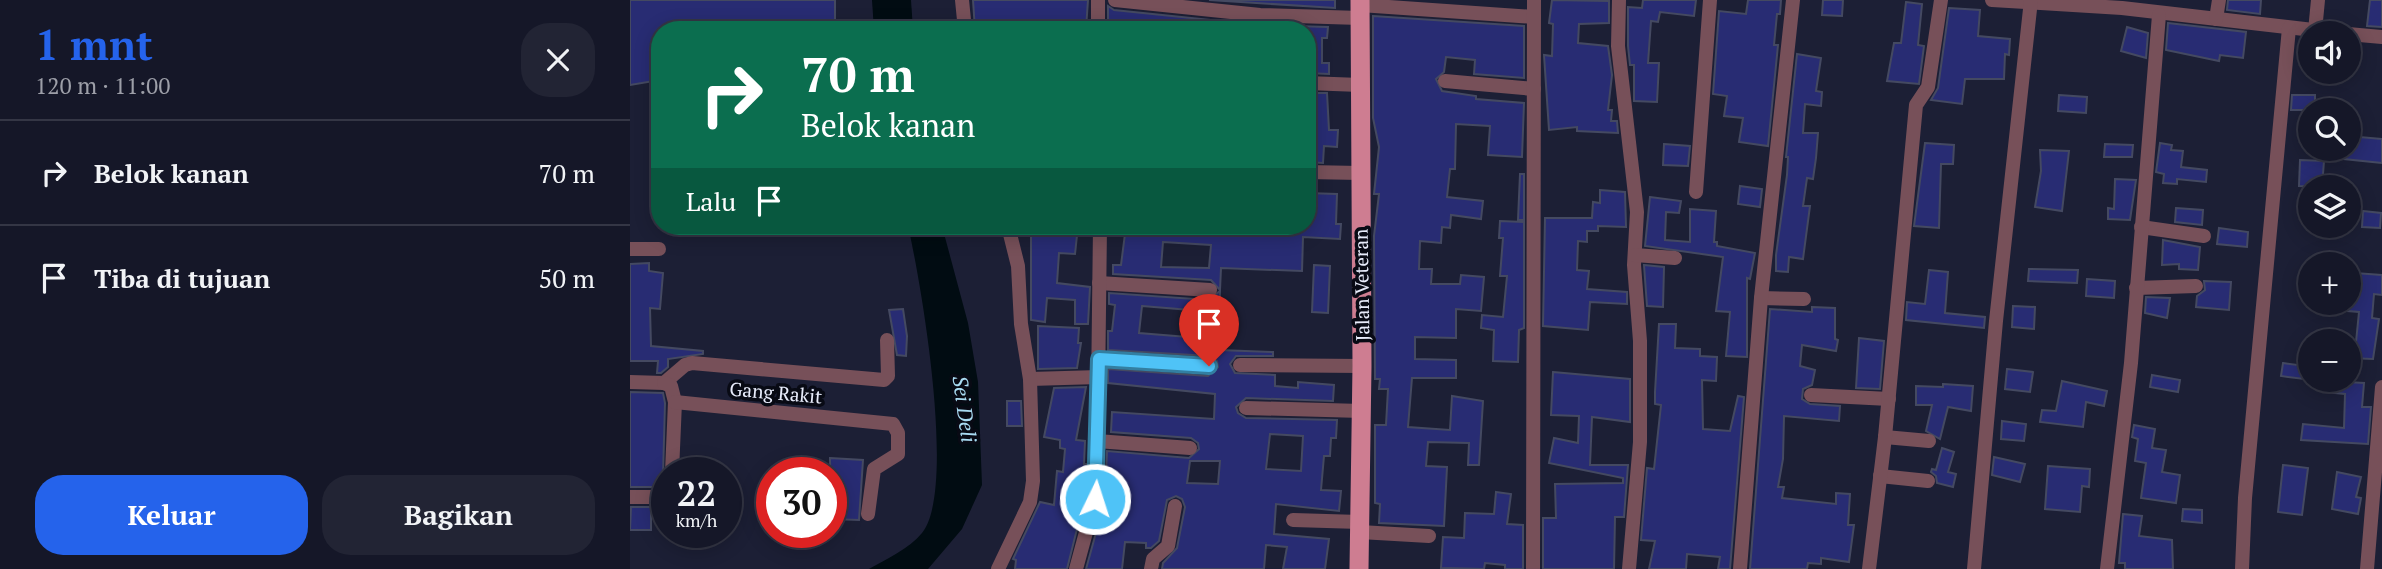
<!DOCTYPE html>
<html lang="id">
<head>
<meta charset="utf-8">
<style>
  :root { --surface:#151728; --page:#222434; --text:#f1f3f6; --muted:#9d9fa8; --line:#343645; --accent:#2563eb }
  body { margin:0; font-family:"PT Serif",serif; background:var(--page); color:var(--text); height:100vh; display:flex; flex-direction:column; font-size:26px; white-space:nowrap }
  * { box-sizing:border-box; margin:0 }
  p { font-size:23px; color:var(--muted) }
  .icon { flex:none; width:38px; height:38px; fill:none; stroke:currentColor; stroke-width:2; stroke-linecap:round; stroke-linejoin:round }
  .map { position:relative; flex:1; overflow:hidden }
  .panel { display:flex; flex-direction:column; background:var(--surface); width:630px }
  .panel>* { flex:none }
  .guide { position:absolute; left:21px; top:21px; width:665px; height:214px; border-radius:28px; box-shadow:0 4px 18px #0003,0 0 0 2px var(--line); background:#0b6e4f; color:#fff; overflow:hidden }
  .controls { position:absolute; left:1668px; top:21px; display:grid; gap:14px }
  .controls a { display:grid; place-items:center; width:63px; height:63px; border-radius:50%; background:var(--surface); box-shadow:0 4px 18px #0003,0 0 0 2px var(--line); font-size:35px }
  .speed { position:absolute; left:21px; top:457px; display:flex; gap:14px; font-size:35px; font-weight:700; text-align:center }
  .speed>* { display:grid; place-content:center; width:91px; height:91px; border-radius:50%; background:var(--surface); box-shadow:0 4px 18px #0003,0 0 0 2px var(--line); line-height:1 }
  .speed small { font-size:18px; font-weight:400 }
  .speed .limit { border:10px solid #d22; background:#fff; color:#111 }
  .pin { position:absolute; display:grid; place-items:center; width:60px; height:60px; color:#fff; margin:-72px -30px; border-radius:50% 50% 50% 0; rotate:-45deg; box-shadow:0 0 7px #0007 }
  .pin .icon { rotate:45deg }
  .me { position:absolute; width:77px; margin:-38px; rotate:4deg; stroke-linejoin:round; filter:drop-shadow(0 0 5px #0008) }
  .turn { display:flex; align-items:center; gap:24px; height:147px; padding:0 35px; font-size:32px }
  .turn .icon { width:91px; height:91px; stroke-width:2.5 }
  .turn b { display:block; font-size:49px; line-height:60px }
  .then { display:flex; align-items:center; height:66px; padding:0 35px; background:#0003; gap:14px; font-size:26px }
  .round { display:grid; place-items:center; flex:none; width:74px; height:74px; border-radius:28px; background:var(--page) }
  .overview { display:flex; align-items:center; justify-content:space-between; height:119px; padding:0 35px }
  h1 { font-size:42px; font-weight:600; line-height:52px; color:var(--accent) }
  .button { display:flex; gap:14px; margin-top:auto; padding:14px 35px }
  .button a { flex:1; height:80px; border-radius:28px; background:var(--accent); color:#fff; font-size:28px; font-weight:600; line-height:80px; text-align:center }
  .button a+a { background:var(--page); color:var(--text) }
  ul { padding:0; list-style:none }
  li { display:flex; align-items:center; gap:21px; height:105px; padding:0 35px; border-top:2px solid var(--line) }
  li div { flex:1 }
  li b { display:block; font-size:26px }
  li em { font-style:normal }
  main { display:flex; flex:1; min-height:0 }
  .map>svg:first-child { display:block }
  .water { fill:#010c12 }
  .building { fill:#282c73; stroke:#444961; stroke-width:2; fill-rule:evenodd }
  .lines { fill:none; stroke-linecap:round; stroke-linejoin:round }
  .minor { stroke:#775059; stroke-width:14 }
  .major { stroke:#ce7d91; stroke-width:19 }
  .route-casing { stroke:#337fa1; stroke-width:18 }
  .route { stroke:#4fc3f7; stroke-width:12 }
  .labels { text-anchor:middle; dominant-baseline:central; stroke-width:7; stroke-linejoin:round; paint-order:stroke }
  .street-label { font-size:19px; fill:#e8ecfb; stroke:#080a14 }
  .water-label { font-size:21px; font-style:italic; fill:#a9dbf2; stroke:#080a14 }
</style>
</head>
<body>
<main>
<section class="panel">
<div class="overview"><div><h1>1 mnt</h1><p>120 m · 11:00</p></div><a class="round"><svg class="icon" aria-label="close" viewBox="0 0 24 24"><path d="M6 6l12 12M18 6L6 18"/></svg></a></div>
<ul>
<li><svg class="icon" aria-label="right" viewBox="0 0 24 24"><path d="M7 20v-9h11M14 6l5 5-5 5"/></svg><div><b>Belok kanan</b></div><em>70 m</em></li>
<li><svg class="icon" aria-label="arrive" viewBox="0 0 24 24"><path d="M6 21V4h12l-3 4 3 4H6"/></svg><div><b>Tiba di tujuan</b></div><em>50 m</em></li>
</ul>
<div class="button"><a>Keluar</a><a>Bagikan</a></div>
</section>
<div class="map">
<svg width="1752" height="569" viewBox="0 0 1752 569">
  <rect width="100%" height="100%" fill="#1c1f35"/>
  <g class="water">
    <path d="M242 0H281L283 30H244Z"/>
    <path d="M278 226H312L338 323 348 382 352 485 332 529 298 569H239C256 559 279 549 292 533 327 490 291 282 278 226Z"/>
  </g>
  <g class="building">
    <path d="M0 0H205V30H30V80L0 85Z"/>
    <path d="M343 0H458L456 29 345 30Z"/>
    <path d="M579 0H705V8Z"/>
    <path d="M922 0 979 1V23L949 24 948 43 978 46 982 75 978 110H982L981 121H987L988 133 947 131V127L919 130 914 55 922 56 923 24 919 23Z"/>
    <path d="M1013 0H1066L1064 16 1030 12 1028 22 1021 21 1018 63H1029L1027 102 1004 101V65H1000L998 46V7L1012 8Z"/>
    <path d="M1118 0H1151L1150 14H1147L1144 45H1148L1138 146 1109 142 1113 118 1094 116 1097 96 1083 94 1089 11 1116 14Z"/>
    <path d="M1193 0H1213L1212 16 1192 15Z"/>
    <path d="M1598 0H1631L1630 14 1597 10Z"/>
    <path d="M1740 0H1752V27L1737 26Z"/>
    <path d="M1276 2 1292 4 1288 45 1294 46 1289 84 1257 81 1264 43H1271Z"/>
    <path d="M478 6 484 10 629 25 698 27 697 38H692V63H699V74L677 73V30H478Z"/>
    <path d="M1319 8 1350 10 1348 36 1380 39 1379 55 1375 54 1374 79H1335L1332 104 1301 100 1308 88Z"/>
    <path d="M743 16 894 26V78L844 74 845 60 816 57 814 72 806 79 812 91 846 96V99L894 103 892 157 858 155 860 126 826 124 825 169H820L817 197 853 201 851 219 821 215 820 228 812 227 811 243 790 241 789 269H802L801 284H830L831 275 854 277 851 311 826 309V338L785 337V359L826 360V378H782L778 427 820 430 822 396 853 401 849 465H838L839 443 798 442 796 466 817 467 814 526 749 523 750 504 745 503V425H756L758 389H749L750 379H745L744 236 749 194H744L749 147 743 118Z"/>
    <path d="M1538 23 1616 32 1613 58 1590 55 1589 61 1536 50Z"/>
    <path d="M1497 27 1518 33 1516 58 1491 51Z"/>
    <path d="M1167 54 1191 58 1186 91 1192 92 1191 106 1175 104 1173 133H1188L1186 158 1183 179 1177 178 1173 206H1180L1173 259 1159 257 1158 272 1146 271V255L1157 175 1158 157H1156Z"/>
    <path d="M677 93H697L699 130H708L707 147 694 146 693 163 677 162Z"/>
    <path d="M1429 95 1457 97 1456 113 1428 111Z"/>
    <path d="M1662 95H1685V110H1661Z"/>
    <path d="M1718 136 1752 139V163L1714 159Z"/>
    <path d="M1295 143 1324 145 1323 164H1311L1309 228 1284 226Z"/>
    <path d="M1530 143 1542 145 1541 150 1553 151 1551 167 1577 170 1576 182 1547 179V184L1533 183 1534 174 1526 172Z"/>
    <path d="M1034 144 1060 146 1058 166 1033 165Z"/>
    <path d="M1475 144 1503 145 1502 157H1474Z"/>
    <path d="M1410 150 1439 151 1432 211 1405 207 1411 171Z"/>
    <path d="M1670 160 1694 161 1692 187 1669 186Z"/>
    <path d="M890 174H894V220H888Z"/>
    <path d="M1485 179 1506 180 1500 220 1478 219V208L1484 209Z"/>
    <path d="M1110 186 1132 189 1130 207 1108 204Z"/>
    <path d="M970 190 995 192 996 227 968 226V231H957V242L948 241 947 270 959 271 957 289 997 292V304L960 302 958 330 913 326 915 218H962L963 202 970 203Z"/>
    <path d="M677 193 707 194 706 224H711L710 239 673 237 672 271 591 268 590 290 581 280 483 274V265H491L496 226H677ZM533 242 581 245 579 268 531 267Z"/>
    <path d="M1020 197 1051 201 1049 213 1036 212 1035 240 1060 242V209L1086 211 1084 242H1087V246L1125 253 1120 279 1117 278V357L1096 356 1100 312 1086 311 1093 257 1015 246Z"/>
    <path d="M1546 208 1573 210 1572 225 1545 222Z"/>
    <path d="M1733 211 1751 213 1750 228 1732 227Z"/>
    <path d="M870 221 894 222V328L889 330 888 362 863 361 864 330 851 328 852 315 873 317 877 276H870L873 238H869Z"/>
    <path d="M401 226H448L445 254 429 253 427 283 460 287 458 324H445V300L417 298 415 322 401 320Z"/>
    <path d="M1589 228 1618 232 1617 247 1587 244Z"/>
    <path d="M1533 240 1570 247 1568 270 1549 269V264L1532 265Z"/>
    <path d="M19 263V271L33 273 30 309 20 308 21 346 73 351V354L38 359V367L31 373H27L28 361H0V264Z"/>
    <path d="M684 265 700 266 698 313 682 312Z"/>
    <path d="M1014 265 1034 267 1033 307 1017 306Z"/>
    <path d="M1399 269 1448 270 1447 283 1398 281Z"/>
    <path d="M1299 270 1318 272 1315 313 1355 317 1354 328 1276 320 1277 302 1295 304Z"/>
    <path d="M1725 273 1752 275V295L1744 294 1742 318 1749 319 1743 359 1718 358V342H1726L1729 312 1718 311Z"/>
    <path d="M1457 279 1485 281 1484 298 1456 296Z"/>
    <path d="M1574 281 1601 282 1599 310 1566 307 1567 296 1575 290Z"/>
    <path d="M590 291 589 350 643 352V356H606L600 364 605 373 645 375V386L668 388V382L704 385 703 401 616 398 606 407 608 413 616 418 707 420 706 438H701L700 456H694L691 490 711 491 709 511 646 504 644 534 699 539 695 569H653L657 547 636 545 634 569H532L533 563 547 548 555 507 552 499 546 496 537 500 529 541 521 548H516V543L495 542 492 569H456L475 500 477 451 559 458 569 449 568 443 561 438 481 432 482 412 584 419 585 394 478 383V369L578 376 588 367 587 361 580 356 478 350V331H482L485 305 479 304V293L579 300ZM512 306 572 311 570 338 509 333ZM640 434 673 436 671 471 636 469ZM560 461H590L588 484 557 483Z"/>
    <path d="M1516 297 1540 298 1537 318 1515 313Z"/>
    <path d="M1383 306 1405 307 1404 329 1382 327Z"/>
    <path d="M1182 307 1205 308V339L1208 340 1206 351 1172 345 1170 366 1185 370 1182 385 1173 389 1172 399 1180 404 1210 406 1209 421 1154 416 1153 459 1148 487H1154L1152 498 1206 504V493L1220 494 1218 525H1224L1219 562 1191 558V564L1178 563 1177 569H1120L1140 309 1182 312Z"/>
    <path d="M273 309 277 336 276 356 267 355 259 310Z"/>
    <path d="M1029 324H1046L1045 348 1070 349V356L1087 357 1086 381 1072 380 1073 429 1100 431 1108 396 1114 397 1100 569H1088L1090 557 1057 554 1056 569H1019L1025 541 1011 540 1017 468 1024 469 1031 405 1025 404V392Z"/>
    <path d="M408 326 449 328 448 343H451L447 368 408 369Z"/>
    <path d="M1229 338 1254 341 1250 389 1226 388Z"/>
    <path d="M1653 363 1676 366 1674 379 1651 376Z"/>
    <path d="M1377 369 1403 372 1400 392 1375 389Z"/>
    <path d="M923 372 1000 379V422L962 417 960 465H998L994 517H985L984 569H913V518H926L925 484 993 483V478L919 463 924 438 948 443 949 416 921 415Z"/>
    <path d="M1522 375 1550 380 1548 392 1520 387Z"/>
    <path d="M1432 381 1477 391 1474 406 1456 402 1453 427 1410 422 1412 410 1426 411Z"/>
    <path d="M1697 381 1734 383 1732 407H1741L1738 444 1671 440 1673 424 1714 428 1715 394 1696 392Z"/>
    <path d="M1313 384 1343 386 1341 411 1318 407 1310 439 1296 431 1302 405H1286V386L1313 387Z"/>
    <path d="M456 387 446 440 455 441 454 464H458L455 497 437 569H385L386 560 383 559 410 502 424 505 427 471 433 472 435 449 430 448V440L414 437 424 388Z"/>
    <path d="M0 392 33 393 35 403 33 475 32 485 27 487H0Z"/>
    <path d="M377 401H391L392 426H377Z"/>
    <path d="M1372 421 1396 424 1394 441 1371 439Z"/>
    <path d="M1504 425 1525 429 1522 448 1536 450 1532 472 1550 475 1546 503 1511 498 1516 463 1505 461 1508 439 1502 437Z"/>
    <path d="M1312 448 1324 452 1318 472 1326 474 1323 487 1307 483 1306 476 1301 472 1302 469 1306 470Z"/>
    <path d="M1364 457 1395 464 1390 482 1362 475Z"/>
    <path d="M200 458 233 460 229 520 201 519Z"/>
    <path d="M1653 465 1678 468 1672 515 1648 512Z"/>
    <path d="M1418 466 1460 469 1459 487 1452 486 1450 512 1415 509Z"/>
    <path d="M1707 472 1731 477 1726 497 1731 498 1728 514 1702 509Z"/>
    <path d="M866 492 881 494 877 524 893 525V569H875V565L855 563 854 569 811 568 813 537 834 538 835 513 864 514Z"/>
    <path d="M1 507H21V530H0Z"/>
    <path d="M1553 509 1572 510V523L1552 521Z"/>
    <path d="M1493 514 1512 516 1509 536 1542 540 1543 569H1495V563H1489Z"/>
  </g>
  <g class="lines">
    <g class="minor">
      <path d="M332 0 335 30"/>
      <path d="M468 0V30"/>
      <path d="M485 0 630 15 730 18"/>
      <path d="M989 0 988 46 1007 212 1004 265 1010 341V442L999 569"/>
      <path d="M1362 0 1492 8 1709 33"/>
      <path d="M730 5 904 17"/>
      <path d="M1586 19 1589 0"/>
      <path d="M1685 31 1688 0"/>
      <path d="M1718 34 1752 37"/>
      <path d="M815 81 904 89"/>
      <path d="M677 83 730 85"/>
      <path d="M677 172 730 173"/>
      <path d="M1066 192 1080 0"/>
      <path d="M1511 227 1574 236"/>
      <path d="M0 249H29"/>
      <path d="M1005 255 1045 258"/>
      <path d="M469 283 580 290"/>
      <path d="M1506 288 1566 286"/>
      <path d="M1131 298 1174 299"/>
      <path d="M469 359 579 366"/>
      <path d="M610 365 732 366"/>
      <path d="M400 379 469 377"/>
      <path d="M0 382 34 383"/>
      <path d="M34 383 55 365 62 363 254 380 258 376 257 340"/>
      <path d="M34 383 41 386 45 402 42 472"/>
      <path d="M1181 395 1259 399"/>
      <path d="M45 402 263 424 268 433V454L244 469 238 514"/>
      <path d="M616 408 732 411"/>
      <path d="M1255 437 1299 441"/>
      <path d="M467 441 560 448"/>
      <path d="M1250 476 1298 481"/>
      <path d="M0 497H29L37 493"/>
      <path d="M663 520 730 522"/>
      <path d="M730 532 799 536"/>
      <path d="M368 569 400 502 403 481 400 379 391 324 388 266 378 226"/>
      <path d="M446 569 465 499 467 475 470 226"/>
      <path d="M521 569 523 559 538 546 545 506"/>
      <path d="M903 569 904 0"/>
      <path d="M1110 569 1131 298 1163 0"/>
      <path d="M1239 569 1255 437 1286 105 1298 87 1311 0"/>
      <path d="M1344 569 1366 321 1401 0"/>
      <path d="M1477 569 1501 363 1529 15"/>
      <path d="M1612 569 1615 498 1659 28"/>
      <path d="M1737 569 1752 387"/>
    </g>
    <path class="major" d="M729 569 732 366 730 0"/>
  </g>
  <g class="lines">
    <g class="route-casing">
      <path id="route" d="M465 499 469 359 579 366"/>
    </g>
    <use href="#route" class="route"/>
  </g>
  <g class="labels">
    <g class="street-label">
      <text transform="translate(731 285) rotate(-91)">Jalan Veteran</text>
      <text transform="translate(146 392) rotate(5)">Gang Rakit</text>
    </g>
    <g class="water-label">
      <text transform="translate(335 409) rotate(82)">Sei Deli</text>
    </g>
  </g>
</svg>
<div class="controls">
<a><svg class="icon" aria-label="sound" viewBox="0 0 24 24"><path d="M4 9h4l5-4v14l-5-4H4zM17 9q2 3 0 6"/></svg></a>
<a><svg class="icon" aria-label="search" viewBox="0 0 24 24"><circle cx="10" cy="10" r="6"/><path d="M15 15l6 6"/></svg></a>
<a><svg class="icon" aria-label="layers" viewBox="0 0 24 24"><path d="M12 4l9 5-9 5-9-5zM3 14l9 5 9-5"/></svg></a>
<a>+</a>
<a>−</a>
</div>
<div class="speed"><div>22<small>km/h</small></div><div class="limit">30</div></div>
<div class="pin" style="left:579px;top:366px;background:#d93025"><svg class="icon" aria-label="arrive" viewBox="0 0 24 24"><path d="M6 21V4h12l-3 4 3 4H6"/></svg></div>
<svg class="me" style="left:465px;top:499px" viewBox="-20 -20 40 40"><circle r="17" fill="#4fc3f7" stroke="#fff" stroke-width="3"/><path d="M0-11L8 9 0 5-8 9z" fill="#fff"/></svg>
<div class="guide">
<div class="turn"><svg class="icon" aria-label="right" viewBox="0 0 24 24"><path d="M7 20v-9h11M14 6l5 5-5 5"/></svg><div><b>70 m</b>Belok kanan</div></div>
<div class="then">Lalu<svg class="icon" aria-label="arrive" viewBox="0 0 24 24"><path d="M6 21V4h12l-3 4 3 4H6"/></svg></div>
</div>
</div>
</main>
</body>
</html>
